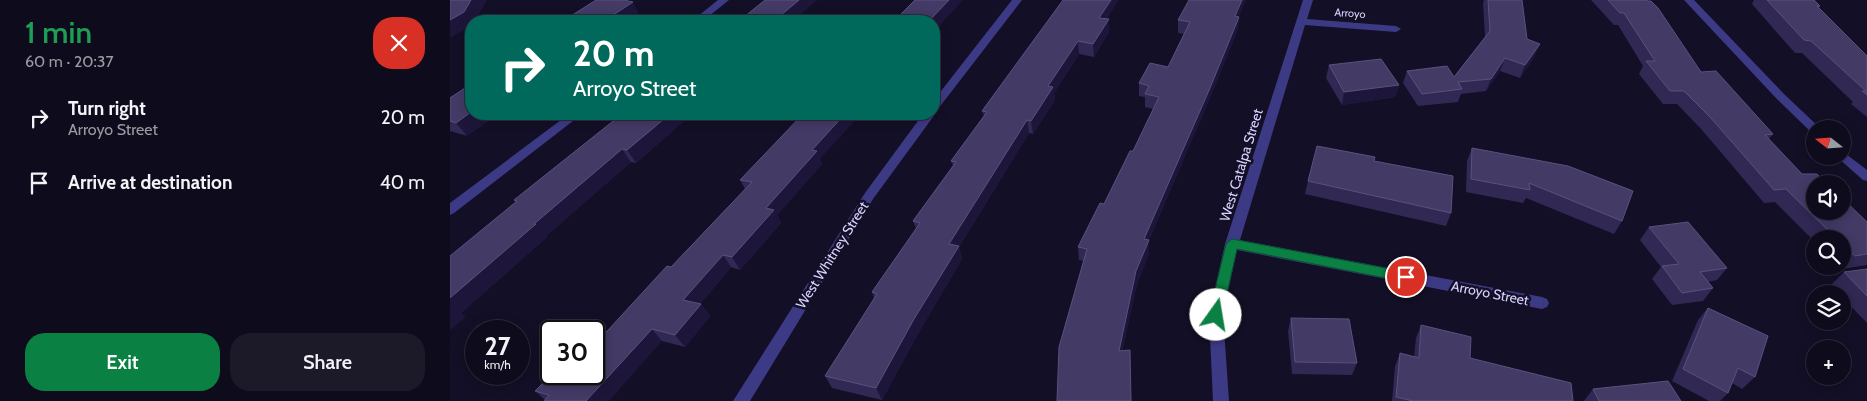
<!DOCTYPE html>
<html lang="en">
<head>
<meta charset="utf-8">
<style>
  :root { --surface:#0e0b1c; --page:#1c1929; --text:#f1f3f6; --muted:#9b9ba3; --line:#2e2b3b; --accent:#0b8043 }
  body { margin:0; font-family:Cabin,sans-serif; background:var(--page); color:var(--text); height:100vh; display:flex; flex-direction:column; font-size:19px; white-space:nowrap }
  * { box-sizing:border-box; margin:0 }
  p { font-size:16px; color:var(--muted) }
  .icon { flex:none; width:28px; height:28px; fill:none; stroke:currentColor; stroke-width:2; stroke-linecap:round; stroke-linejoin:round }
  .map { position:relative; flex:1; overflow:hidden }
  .details { display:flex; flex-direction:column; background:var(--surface); width:450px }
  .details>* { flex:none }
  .banner { position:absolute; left:15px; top:15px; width:475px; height:105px; border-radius:20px; box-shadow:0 2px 12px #0003,0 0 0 1px var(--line); background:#00695c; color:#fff; overflow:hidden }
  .needle { width:32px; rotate:287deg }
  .fabs { position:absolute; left:1356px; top:120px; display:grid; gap:10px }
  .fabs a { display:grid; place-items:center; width:45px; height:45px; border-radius:50%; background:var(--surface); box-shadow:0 2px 12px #0003,0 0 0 1px var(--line); font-size:25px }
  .speed { position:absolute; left:15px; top:320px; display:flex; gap:10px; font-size:25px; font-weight:700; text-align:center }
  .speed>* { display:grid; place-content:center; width:65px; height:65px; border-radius:50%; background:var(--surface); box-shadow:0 2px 12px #0003,0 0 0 1px var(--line); line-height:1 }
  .speed small { font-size:12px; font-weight:400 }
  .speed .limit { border:2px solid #111; border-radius:8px; background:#fff; color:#111 }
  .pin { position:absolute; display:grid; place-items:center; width:42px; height:42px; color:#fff; margin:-21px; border:2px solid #fff; border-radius:50%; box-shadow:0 1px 5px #0007 }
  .me { position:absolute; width:55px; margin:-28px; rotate:13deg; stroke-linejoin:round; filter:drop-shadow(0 0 4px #0008) }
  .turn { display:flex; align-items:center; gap:18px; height:105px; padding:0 25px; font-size:22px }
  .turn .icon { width:65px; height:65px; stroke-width:2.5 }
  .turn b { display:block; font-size:35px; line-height:42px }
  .round { display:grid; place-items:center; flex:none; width:52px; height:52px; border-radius:20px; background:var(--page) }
  .summary { display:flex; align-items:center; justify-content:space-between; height:85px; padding:0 25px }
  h1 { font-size:30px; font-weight:600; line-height:38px; color:#1e9e55 }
  .button { display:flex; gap:10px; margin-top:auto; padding:10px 25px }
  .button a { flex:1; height:58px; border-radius:20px; background:var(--accent); color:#fff; font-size:20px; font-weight:600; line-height:58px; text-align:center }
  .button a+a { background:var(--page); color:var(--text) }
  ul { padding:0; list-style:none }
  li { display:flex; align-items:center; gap:15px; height:65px; padding:0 25px }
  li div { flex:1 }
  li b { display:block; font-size:19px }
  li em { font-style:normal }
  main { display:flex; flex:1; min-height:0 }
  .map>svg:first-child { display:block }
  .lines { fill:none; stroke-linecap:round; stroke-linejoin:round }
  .street { fill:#3d3a85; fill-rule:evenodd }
  .wall { fill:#312854 }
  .shaded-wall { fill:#1d163a }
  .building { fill:#433a66; stroke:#5a527e }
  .route { fill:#0b8043; stroke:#07532c }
  .labels { text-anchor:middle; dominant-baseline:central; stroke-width:5; stroke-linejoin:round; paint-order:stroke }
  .far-street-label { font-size:11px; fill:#d9d4ff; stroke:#130f26 }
  .street-label { font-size:14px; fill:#d9d4ff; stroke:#130f26 }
</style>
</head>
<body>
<main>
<section class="details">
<div class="summary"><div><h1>1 min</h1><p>60 m · 20:37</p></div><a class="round" style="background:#d93025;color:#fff"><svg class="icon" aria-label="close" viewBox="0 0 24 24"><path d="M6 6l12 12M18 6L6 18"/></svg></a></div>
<ul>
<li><svg class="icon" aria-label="right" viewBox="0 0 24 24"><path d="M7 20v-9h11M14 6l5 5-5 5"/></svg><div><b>Turn right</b><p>Arroyo Street</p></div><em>20 m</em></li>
<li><svg class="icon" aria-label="arrive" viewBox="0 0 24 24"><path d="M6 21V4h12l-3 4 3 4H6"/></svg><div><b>Arrive at destination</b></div><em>40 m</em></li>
</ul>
<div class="button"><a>Exit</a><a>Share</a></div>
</section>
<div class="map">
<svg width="1417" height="401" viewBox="0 0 1417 401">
  <rect width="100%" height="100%" fill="#130f26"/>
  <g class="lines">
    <g class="street">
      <path d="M268 0H279L253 21H242Z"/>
      <path d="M562 0H572L488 109 484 110V100Z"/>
      <path d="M853 0H863L857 19 946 26 951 29 946 32 855 25 790 240 1092 297 1097 299 1099 303 1097 307 1092 309 787 250 773 315 779 401H763L759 315 775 244Z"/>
      <path d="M1234 0H1244L1334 94 1371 129H1365V133L1361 132 1326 98Z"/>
      <path d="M484 113 485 114 483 117 423 199 300 401H283L415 193 473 114Z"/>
      <path d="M119 114H132L4 213 0 215V203Z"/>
      <path d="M1392 151 1417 170V181L1413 180 1388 158 1387 156H1392Z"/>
    </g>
  </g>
  <g class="wall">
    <path d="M1034 0H1072L1077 39 1085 56 1070 78 1050 71 1036 91 1011 94 1008 102 968 106 953 83 957 71 1004 77 1035 37 1033 3Z"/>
    <path d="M1141 0H1197L1251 72 1323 134 1319 139 1352 174 1417 222V265L1392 269 1390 266H1392V239H1365V242L1325 202 1314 203 1252 130 1227 104H1213L1189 74 1193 66 1168 25H1164Z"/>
    <path d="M1304 0H1364L1370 6 1369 8 1417 56V117L1401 104 1403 102 1352 53H1345L1302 4Z"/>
    <path d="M789 17 788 29 759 100 699 240V253L687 284 672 351 682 401 634 261 629 260 628 247 654 204 683 151 704 109 695 107V97L689 96V83L718 67 734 34 728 33V20Z"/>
    <path d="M657 19 659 32 644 57 629 54 604 93 605 100 583 134 579 133 509 247 512 259 469 332 432 400 382 388 375 376 424 298 422 292 466 229 463 221 503 166 501 161 534 116 532 111Z"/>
    <path d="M879 65 949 85 945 97 892 105 876 78Z"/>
    <path d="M0 98 17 136 0 131Z"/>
    <path d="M172 114H242L186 163 181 162 96 236 97 237 11 313 15 317 0 330 66 202 64 200Z"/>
    <path d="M1022 148 1172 221 1164 234 1076 198 1073 203 1016 192 1017 161Z"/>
    <path d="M370 159 372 164 327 215 331 223 290 270 281 267 250 304H251L260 316 235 347 212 341 95 400 85 391 148 341 221 267 295 189 290 180Z"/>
    <path d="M924 161 1001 213 996 226 855 194 858 181Z"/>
    <path d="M1199 227 1277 268 1267 280 1258 282 1263 288 1253 301 1222 305 1202 279 1211 267 1190 240Z"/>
    <path d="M1417 269V323L1392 297V294H1390L1381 285 1394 272Z"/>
    <path d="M1258 308 1305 377 1292 389 1282 383 1278 393 1270 401H1259L1222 381 1248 320Z"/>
    <path d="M841 318 907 363 902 375 842 374 838 331Z"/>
    <path d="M971 325 1020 358 1123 401H942L945 366 950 353 964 357 966 338Z"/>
    <path d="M1143 389 1231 401H1134Z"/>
  </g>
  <g class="shaded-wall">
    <path d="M21 0H37L25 21H21V26L0 38V20Z"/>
    <path d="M349 0H367L343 21H324Z"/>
    <path d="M499 0H513L484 32V21H479Z"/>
    <path d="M661 0H669L650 30 649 18Z"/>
    <path d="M792 0H796L784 28 785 16Z"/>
    <path d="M183 2 189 14 179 21H154Z"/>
    <path d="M789 17 788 29 759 100 694 252V239Z"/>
    <path d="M659 19V32L644 57 643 44Z"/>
    <path d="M628 41 629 54 604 93 605 100 583 134 581 121 598 86Z"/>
    <path d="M1090 44 1085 56 1070 78 1075 65Z"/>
    <path d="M1055 58 1050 71 1036 91 1041 79Z"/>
    <path d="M949 85 945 97 892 105 894 92Z"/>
    <path d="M21 112V114H49L17 136 6 123Z"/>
    <path d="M220 114H242L186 163 177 150Z"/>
    <path d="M395 114H411L370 159 372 164 327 215 331 223 290 270 282 257 316 208 362 150Z"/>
    <path d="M577 120 579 133 509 247 512 259 469 332 432 400 426 388 499 244Z"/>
    <path d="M172 149 181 162 96 236 97 237 11 313 15 317 0 330V298L84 224Z"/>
    <path d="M699 240V253L687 284 670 363 669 351 686 271Z"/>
    <path d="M273 255 281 267 243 312 233 300Z"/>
    <path d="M251 304 260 316 235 347 225 335Z"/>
    <path d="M202 329 212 341 159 401H136Z"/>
  </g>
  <g class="building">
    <path d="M0 0H21L14 12 0 20Z"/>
    <path d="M146 0H174L183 2 154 21H113Z"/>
    <path d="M315 0H349L324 21H289Z"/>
    <path d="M465 0H499L479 21H444Z"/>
    <path d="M613 0H661L649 18 659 19 643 44 628 41 598 86 603 87 581 121 577 120 499 244 509 246 464 319 426 388 375 376 427 294 422 292 470 223 463 221 506 162 501 161 537 112 532 111Z"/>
    <path d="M739 0H792L785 16 789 17 760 88 694 239 699 240 686 271 669 351 680 350 681 401H607L609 347 637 249 628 247 650 203 654 204 680 151H683L709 97 695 94 699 86 689 83 700 63 718 67 740 22 728 20Z"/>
    <path d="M1038 0H1072L1077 39 1090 44 1075 65 1055 58 1041 79 1008 82 1012 89 972 94 957 71 997 66 1004 77 1040 31Z"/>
    <path d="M1158 0H1197L1198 1H1201L1208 8 1251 72 1266 71 1323 134 1315 135 1352 174H1367L1377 184H1365V211H1392V198L1417 222V254L1405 256 1392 244V239H1387L1336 189 1324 190 1260 117 1234 91H1220L1196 61H1205L1174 13H1170Z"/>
    <path d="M1317 0H1364L1370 6H1367L1417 56V95L1412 91H1416L1361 41 1354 40Z"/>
    <path d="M931 59 949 85 894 92 879 65Z"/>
    <path d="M21 84V112L6 123 0 121V98Z"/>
    <path d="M172 114H220L177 150 172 149 84 224H86L0 298V256L67 201 64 200Z"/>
    <path d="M353 114H395L362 150 367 151 316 208 324 210 282 257 273 255 233 300 251 304 225 335 202 329 136 401H94L99 395 85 391 102 374H144V340L148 341 217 266 221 267 302 182 290 180Z"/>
    <path d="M867 146 925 157 924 161 1003 176 1001 213 858 181Z"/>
    <path d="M1022 148 1118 166 1183 191 1172 221 1079 183 1080 190 1021 179Z"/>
    <path d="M1238 222 1277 268 1250 272 1263 288 1232 293 1212 266 1229 264 1199 227Z"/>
    <path d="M1417 269V296L1394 272Z"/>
    <path d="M1258 308 1318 336 1305 377 1288 368 1278 393 1233 369Z"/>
    <path d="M841 318 899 319 907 363 845 362Z"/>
    <path d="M971 325 1021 337 1020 358 1121 383 1123 401H963L946 397 950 353 969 358Z"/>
    <path d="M1218 381 1231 401H1149L1143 389Z"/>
  </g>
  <path class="route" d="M782 239 956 272 963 277 956 282 787 249 772 315 766 320 759 315 776 244Z"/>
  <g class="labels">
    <g class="far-street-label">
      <text transform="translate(900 13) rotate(4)">Arroyo</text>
    </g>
    <g class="street-label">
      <text transform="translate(791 165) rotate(-73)">West Catalpa Street</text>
      <text transform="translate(382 255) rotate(-58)">West Whitney Street</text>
      <text transform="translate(1040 293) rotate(11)">Arroyo Street</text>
    </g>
  </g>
</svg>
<div class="fabs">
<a><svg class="needle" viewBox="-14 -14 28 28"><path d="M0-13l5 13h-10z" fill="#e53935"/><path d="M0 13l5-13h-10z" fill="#9b9ba3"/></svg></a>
<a><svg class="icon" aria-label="sound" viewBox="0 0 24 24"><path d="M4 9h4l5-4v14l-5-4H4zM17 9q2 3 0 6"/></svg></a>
<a><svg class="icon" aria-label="search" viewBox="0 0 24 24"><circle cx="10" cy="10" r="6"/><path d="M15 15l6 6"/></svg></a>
<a><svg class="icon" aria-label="layers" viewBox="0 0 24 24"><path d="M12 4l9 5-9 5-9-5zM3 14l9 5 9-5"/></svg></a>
<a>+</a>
</div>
<div class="speed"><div>27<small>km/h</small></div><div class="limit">30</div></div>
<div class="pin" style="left:956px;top:277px;background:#d93025"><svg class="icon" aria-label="arrive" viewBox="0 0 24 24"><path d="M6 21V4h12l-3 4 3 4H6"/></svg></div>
<svg class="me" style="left:766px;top:315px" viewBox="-20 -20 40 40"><circle r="19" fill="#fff"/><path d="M0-13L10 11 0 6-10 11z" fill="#0b8043"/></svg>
<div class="banner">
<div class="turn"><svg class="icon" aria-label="right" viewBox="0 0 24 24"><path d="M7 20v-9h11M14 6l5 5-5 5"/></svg><div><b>20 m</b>Arroyo Street</div></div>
</div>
</div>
</main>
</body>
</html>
